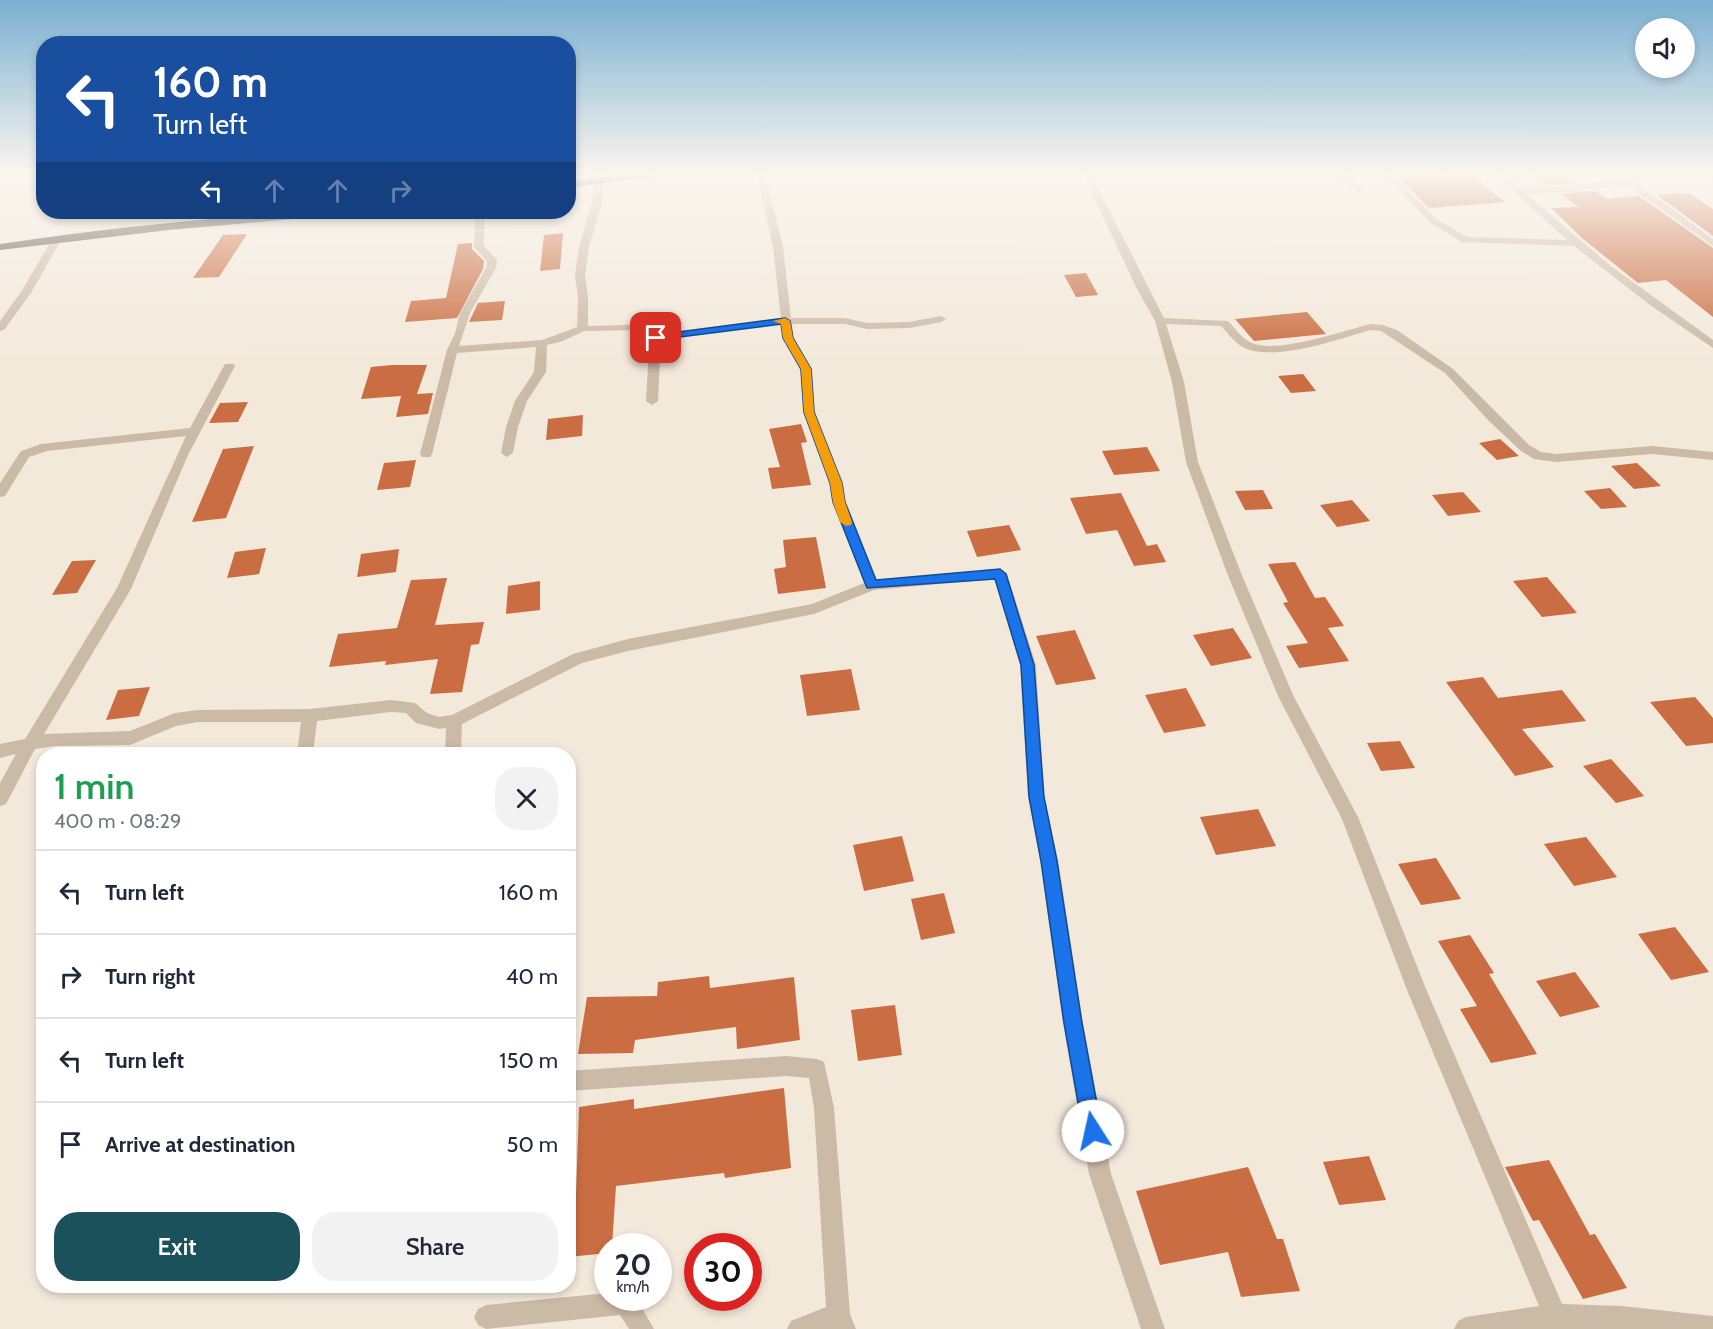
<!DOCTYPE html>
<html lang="en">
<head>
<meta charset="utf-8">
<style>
  :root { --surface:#fff; --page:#f2f2f3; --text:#1f2937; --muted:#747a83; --line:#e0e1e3; --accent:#1b515a }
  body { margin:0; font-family:Cabin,sans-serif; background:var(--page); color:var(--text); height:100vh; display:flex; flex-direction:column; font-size:22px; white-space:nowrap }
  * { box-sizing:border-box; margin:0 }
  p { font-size:20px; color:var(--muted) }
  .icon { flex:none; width:33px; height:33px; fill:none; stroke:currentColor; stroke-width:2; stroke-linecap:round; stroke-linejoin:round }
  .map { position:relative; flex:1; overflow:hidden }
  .drawer { position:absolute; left:36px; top:747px; width:540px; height:546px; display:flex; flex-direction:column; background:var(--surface); border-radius:24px; box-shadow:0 3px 9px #0003 }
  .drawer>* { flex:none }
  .hud { position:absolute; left:36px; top:36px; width:540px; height:183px; border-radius:24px; box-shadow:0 3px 9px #0003; background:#1a4fa0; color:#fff; overflow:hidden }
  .fabs { position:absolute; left:1635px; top:18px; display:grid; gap:12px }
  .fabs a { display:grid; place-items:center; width:60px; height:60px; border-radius:50%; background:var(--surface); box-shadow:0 3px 9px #0003; font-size:30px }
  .speed { position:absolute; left:594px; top:1233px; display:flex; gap:12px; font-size:30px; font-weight:700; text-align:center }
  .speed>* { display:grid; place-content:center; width:78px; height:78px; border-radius:50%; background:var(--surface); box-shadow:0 3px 9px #0003; line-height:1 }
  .speed small { font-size:15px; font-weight:400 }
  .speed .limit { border:9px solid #d22; background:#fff; color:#111 }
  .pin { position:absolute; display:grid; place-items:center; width:51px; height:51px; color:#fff; margin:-26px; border-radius:12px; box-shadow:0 3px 9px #0006 }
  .me { position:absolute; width:66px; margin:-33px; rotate:350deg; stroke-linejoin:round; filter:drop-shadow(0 0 4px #0008) }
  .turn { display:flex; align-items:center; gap:21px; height:126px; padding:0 18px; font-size:27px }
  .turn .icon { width:78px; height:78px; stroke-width:2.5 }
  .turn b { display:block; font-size:42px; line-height:51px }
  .lanes { display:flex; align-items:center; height:57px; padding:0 18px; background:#0003; justify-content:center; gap:30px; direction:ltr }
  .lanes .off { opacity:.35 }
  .round { display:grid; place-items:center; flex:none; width:63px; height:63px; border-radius:24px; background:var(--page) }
  .head { display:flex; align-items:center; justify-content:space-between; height:102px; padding:0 18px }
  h1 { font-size:36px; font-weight:600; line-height:45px; color:#1e9e55 }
  .button { display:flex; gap:12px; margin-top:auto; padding:12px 18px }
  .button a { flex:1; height:69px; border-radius:24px; background:var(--accent); color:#fff; font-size:24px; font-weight:600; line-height:69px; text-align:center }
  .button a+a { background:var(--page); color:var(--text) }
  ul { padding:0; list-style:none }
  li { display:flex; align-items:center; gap:18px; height:84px; padding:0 18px; border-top:2px solid var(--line) }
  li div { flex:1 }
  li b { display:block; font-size:22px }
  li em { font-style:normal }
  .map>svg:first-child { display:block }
  .building { fill:#ca6d42 }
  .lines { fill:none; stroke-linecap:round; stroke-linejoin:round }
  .street { fill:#cbbaa6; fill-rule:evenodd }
  .highway { fill:#58483e; fill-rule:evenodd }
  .route { fill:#1a73e8; stroke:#114b97; stroke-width:1.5 }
  .slow { fill:#f59e0b }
</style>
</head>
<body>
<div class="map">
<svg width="1713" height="1329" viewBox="0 0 1713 1329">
  <rect width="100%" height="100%" fill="#f3e9db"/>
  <g class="building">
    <path d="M1470 174 1505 202 1429 208 1399 178Z"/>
    <path d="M1533 174H1564L1577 183 1547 185Z"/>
    <path d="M1589 191 1597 192 1607 199 1639 196 1713 248V317L1666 280 1638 283 1583 239 1551 208 1578 207 1561 194Z"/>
    <path d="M1689 193 1713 209V236L1657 195Z"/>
    <path d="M563 233 560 269 540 271 544 235Z"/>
    <path d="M247 234 219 277 193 278 223 235Z"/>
    <path d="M472 243V249L484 261 483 269 457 318 405 322 411 301 446 298 458 244Z"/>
    <path d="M1086 273 1098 295 1076 297 1064 275Z"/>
    <path d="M505 301 502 320 469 322 478 303Z"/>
    <path d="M1307 312 1326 334 1254 341 1235 319Z"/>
    <path d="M392 365H427L417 394 433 393 428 414 396 417 401 396 361 399 371 367Z"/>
    <path d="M1303 374 1316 391 1291 393 1278 376Z"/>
    <path d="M248 402 238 422 209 423 220 403Z"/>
    <path d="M583 415 582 436 546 440 548 419Z"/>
    <path d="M801 424 807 442 801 443 811 485 772 489 768 468 780 467 769 429Z"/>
    <path d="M1500 439 1519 456 1497 460 1479 443Z"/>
    <path d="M254 446 226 518 192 522 223 449Z"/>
    <path d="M1147 447 1160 471 1114 475 1102 451Z"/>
    <path d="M416 460 410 487 377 490 384 463Z"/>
    <path d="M1637 463 1661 486 1634 489 1611 466Z"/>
    <path d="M1610 488 1627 507 1601 509 1584 491Z"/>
    <path d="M1263 490 1273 509 1245 510 1235 491Z"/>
    <path d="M1463 492 1481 512 1448 516 1432 495Z"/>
    <path d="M1121 493 1147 546 1157 544 1166 562 1134 566 1117 530 1086 534 1070 498Z"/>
    <path d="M1352 500 1370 521 1337 527 1320 505Z"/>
    <path d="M1009 525 1021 550 977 557 967 531Z"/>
    <path d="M816 537 826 588 778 594 774 569 786 567 783 540Z"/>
    <path d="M266 548 259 574 227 578 235 552Z"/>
    <path d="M399 549 396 572 357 577 361 554Z"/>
    <path d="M96 560 77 593 52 595 72 561Z"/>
    <path d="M1295 562 1315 598 1325 597 1344 626 1328 628 1349 661 1299 668 1286 646 1308 643 1283 603 1288 602 1268 564Z"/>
    <path d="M1547 577 1577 613 1542 617 1513 581Z"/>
    <path d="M447 578 435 625 484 622 479 644 471 645 462 692 430 694 438 659 385 665 386 661 329 667 338 634 397 628 411 580Z"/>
    <path d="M540 581V610L506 614 508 586Z"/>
    <path d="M1233 628 1252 658 1211 666 1193 635Z"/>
    <path d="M1075 630 1096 679 1056 685 1036 636Z"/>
    <path d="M851 669 860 710 807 716 800 675Z"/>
    <path d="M1483 677 1498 698 1562 690 1586 721 1522 729 1554 767 1515 776 1446 682Z"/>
    <path d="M150 687 139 716 106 720 118 690Z"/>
    <path d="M1186 688 1206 726 1164 733 1145 695Z"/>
    <path d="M1695 697 1713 718V743L1686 746 1650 702Z"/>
    <path d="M1400 741 1415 768 1381 771 1367 743Z"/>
    <path d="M1611 759 1644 796 1616 803 1583 766Z"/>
    <path d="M1258 809 1276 846 1216 855 1200 817Z"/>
    <path d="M902 836 914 881 864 891 853 845Z"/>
    <path d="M1586 837 1617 877 1574 886 1544 844Z"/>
    <path d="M1436 858 1461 899 1421 905 1398 864Z"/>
    <path d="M944 893 955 933 921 940 911 899Z"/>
    <path d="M1675 927 1709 972 1671 980 1638 934Z"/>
    <path d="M1470 935 1494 973 1489 974 1537 1054 1491 1063 1460 1009 1477 1006 1438 941Z"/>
    <path d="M1575 972 1600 1007 1560 1017 1536 981Z"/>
    <path d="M709 976 710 988 794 977 800 1040 737 1049 736 1027 635 1040 633 1053 578 1054 587 997 657 996 658 982Z"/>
    <path d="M895 1005 902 1055 858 1061 851 1010Z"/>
    <path d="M784 1088 791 1168 725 1178 724 1173 616 1186 612 1246H608V1253L568 1257V1194H576L579 1107 634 1099V1109Z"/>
    <path d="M1369 1156 1386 1200 1339 1205 1323 1162Z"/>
    <path d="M1549 1160 1590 1235 1595 1234 1627 1288 1583 1299 1539 1220 1533 1221 1505 1167Z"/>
    <path d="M1248 1167 1277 1239H1283L1300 1291 1241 1297 1228 1252 1160 1265 1136 1191Z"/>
  </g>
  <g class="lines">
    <g class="street">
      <path d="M595 174H603L602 203 589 247 585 275 588 297V326L656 324 661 327V333L781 318 773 247 757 174H765L783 247 791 318H845L867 323 909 322 941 316 946 319 941 322 909 328 867 329 845 324H792L793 338 812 369 815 412 842 483 845 502 877 580 1000 569 1007 574 1036 665 1044 797 1058 860 1083 1023 1111 1174 1165 1329H1141L1089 1174 1063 1023 1040 860 1028 797 1020 665 995 579 874 590 814 614 628 651 582 663 462 724 461 754H445L446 728 439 729 416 723 406 713 391 712 317 721 313 754H297L301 722H198L176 726 130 745 54 746 35 749 6 804 0 806V783L16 754 0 758V744L25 739 117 588 186 436 47 451 29 457 5 496 0 497V483L21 451 41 444 190 428 225 364H233L235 366 188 455 131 589 44 734 130 731 175 713 198 710 310 709 391 700 415 703 427 713 439 717 452 715 573 654 628 639 812 604 864 583 833 502 830 483 803 412 800 369 783 338 781 325 661 340 658 401 652 405 646 401 650 330 584 331 563 341 547 345 546 372 527 401 518 427 513 453 507 457 501 453 506 427 515 401 534 372 536 347 457 353 432 454 430 457H422L420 454 447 350 455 333 460 313 486 268 487 261 474 247 475 212H485L484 246 497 260 496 268 470 313 459 346 542 340 577 327 578 297 575 275 579 247 592 203Z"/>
      <path d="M1083 174H1091L1164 318 1228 321C1235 328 1242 339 1252 343 1277 354 1343 331 1370 324L1383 325 1397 330 1453 369 1529 445 1541 452 1556 454 1652 446 1713 452V460L1652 454 1556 462 1534 459 1521 451 1489 421 1445 373 1381 331 1370 330C1339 339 1271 364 1241 346 1233 341 1228 333 1221 326L1166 324 1184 382 1198 462 1241 573 1293 695 1358 817 1426 989 1562 1304 1622 1306 1713 1316V1329H1454L1458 1321 1466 1317 1539 1306 1407 990 1342 819 1278 696 1227 573 1186 462 1172 382 1155 321 1136 287Z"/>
      <path d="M1339 174H1348L1362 188V192H1356Z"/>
      <path d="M1383 174H1392L1435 218 1467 237 1567 240 1495 174H1504L1519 188 1570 186 1611 180 1635 182 1713 239V246L1630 187 1611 186 1570 192 1525 193 1611 266 1713 340V348L1650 305 1574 246 1462 242 1429 222Z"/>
      <path d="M209 212H219L214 224 206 222Z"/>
      <path d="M54 236 62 238 31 293 4 330 0 331V321L21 292Z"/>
      <path d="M786 1056 817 1059 824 1062 834 1108 850 1314 856 1329H787L791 1321 826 1307 814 1108 809 1078 786 1076 568 1091V1071Z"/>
      <path d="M608 1293V1298H636L654 1329H629L620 1315 486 1329 478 1325 474 1317 478 1309 486 1305Z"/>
    </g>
    <g class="highway">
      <path d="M625 174H654L649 177 568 188V182Z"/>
      <path d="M299 212H344L338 215 169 230 0 250V244C99 229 199 219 299 212Z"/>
    </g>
  </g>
  <linearGradient id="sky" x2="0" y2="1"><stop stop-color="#7bb0d2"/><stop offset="0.48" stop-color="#faf5ef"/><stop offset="1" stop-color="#faf5ef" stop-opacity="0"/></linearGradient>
  <rect width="1713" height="360" fill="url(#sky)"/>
  <path class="route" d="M785 318 790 321 793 338 811 369 814 412 842 483 845 502 876 580 1000 569 1006 574 1034 665 1044 797 1057 861 1082 1023 1102 1131 1099 1138 1093 1140 1086 1138 1083 1131 1064 1023 1041 861 1029 797 1021 665 995 579 867 588 833 502 830 483 804 412 801 369 783 338 781 324 656 340 651 338 656 335Z"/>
  <path class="slow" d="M785 318 790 321 793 338 811 369 814 412 842 483 845 502 852 522 851 525 846 526 840 522 833 502 830 483 804 412 801 369 783 338 781 324 773 321Z"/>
</svg>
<div class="fabs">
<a><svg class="icon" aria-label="sound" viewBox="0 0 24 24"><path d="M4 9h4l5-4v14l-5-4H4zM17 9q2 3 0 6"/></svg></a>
</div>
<div class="speed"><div>20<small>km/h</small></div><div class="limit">30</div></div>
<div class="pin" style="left:656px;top:338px;background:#d93025"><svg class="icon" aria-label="arrive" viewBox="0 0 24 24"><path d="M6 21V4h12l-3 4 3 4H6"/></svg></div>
<svg class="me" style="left:1093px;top:1131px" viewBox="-20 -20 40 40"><circle r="19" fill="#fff"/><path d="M0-13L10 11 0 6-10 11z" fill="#1a73e8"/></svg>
<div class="hud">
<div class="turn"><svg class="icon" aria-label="left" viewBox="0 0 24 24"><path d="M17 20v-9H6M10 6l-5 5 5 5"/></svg><div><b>160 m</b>Turn left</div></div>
<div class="lanes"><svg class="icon" aria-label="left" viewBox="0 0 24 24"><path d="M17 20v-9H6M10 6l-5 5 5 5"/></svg><svg class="icon off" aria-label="ahead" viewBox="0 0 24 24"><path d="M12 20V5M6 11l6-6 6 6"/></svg><svg class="icon off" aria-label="ahead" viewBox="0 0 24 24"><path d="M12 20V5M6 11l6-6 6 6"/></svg><svg class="icon off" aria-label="right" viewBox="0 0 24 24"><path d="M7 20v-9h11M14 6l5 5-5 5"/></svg></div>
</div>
<section class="drawer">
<div class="head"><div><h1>1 min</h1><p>400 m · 08:29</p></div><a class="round"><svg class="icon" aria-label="close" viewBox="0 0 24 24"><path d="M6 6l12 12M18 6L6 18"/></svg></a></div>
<ul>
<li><svg class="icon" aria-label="left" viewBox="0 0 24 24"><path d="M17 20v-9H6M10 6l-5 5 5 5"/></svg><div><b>Turn left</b></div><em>160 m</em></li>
<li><svg class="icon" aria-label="right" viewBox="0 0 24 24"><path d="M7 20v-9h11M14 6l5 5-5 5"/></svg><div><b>Turn right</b></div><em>40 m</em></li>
<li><svg class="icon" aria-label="left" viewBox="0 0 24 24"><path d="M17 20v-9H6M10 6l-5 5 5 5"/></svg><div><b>Turn left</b></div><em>150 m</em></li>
<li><svg class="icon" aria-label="arrive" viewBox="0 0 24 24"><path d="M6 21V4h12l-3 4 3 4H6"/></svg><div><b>Arrive at destination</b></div><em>50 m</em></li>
</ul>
<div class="button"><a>Exit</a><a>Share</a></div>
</section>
</div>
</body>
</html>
